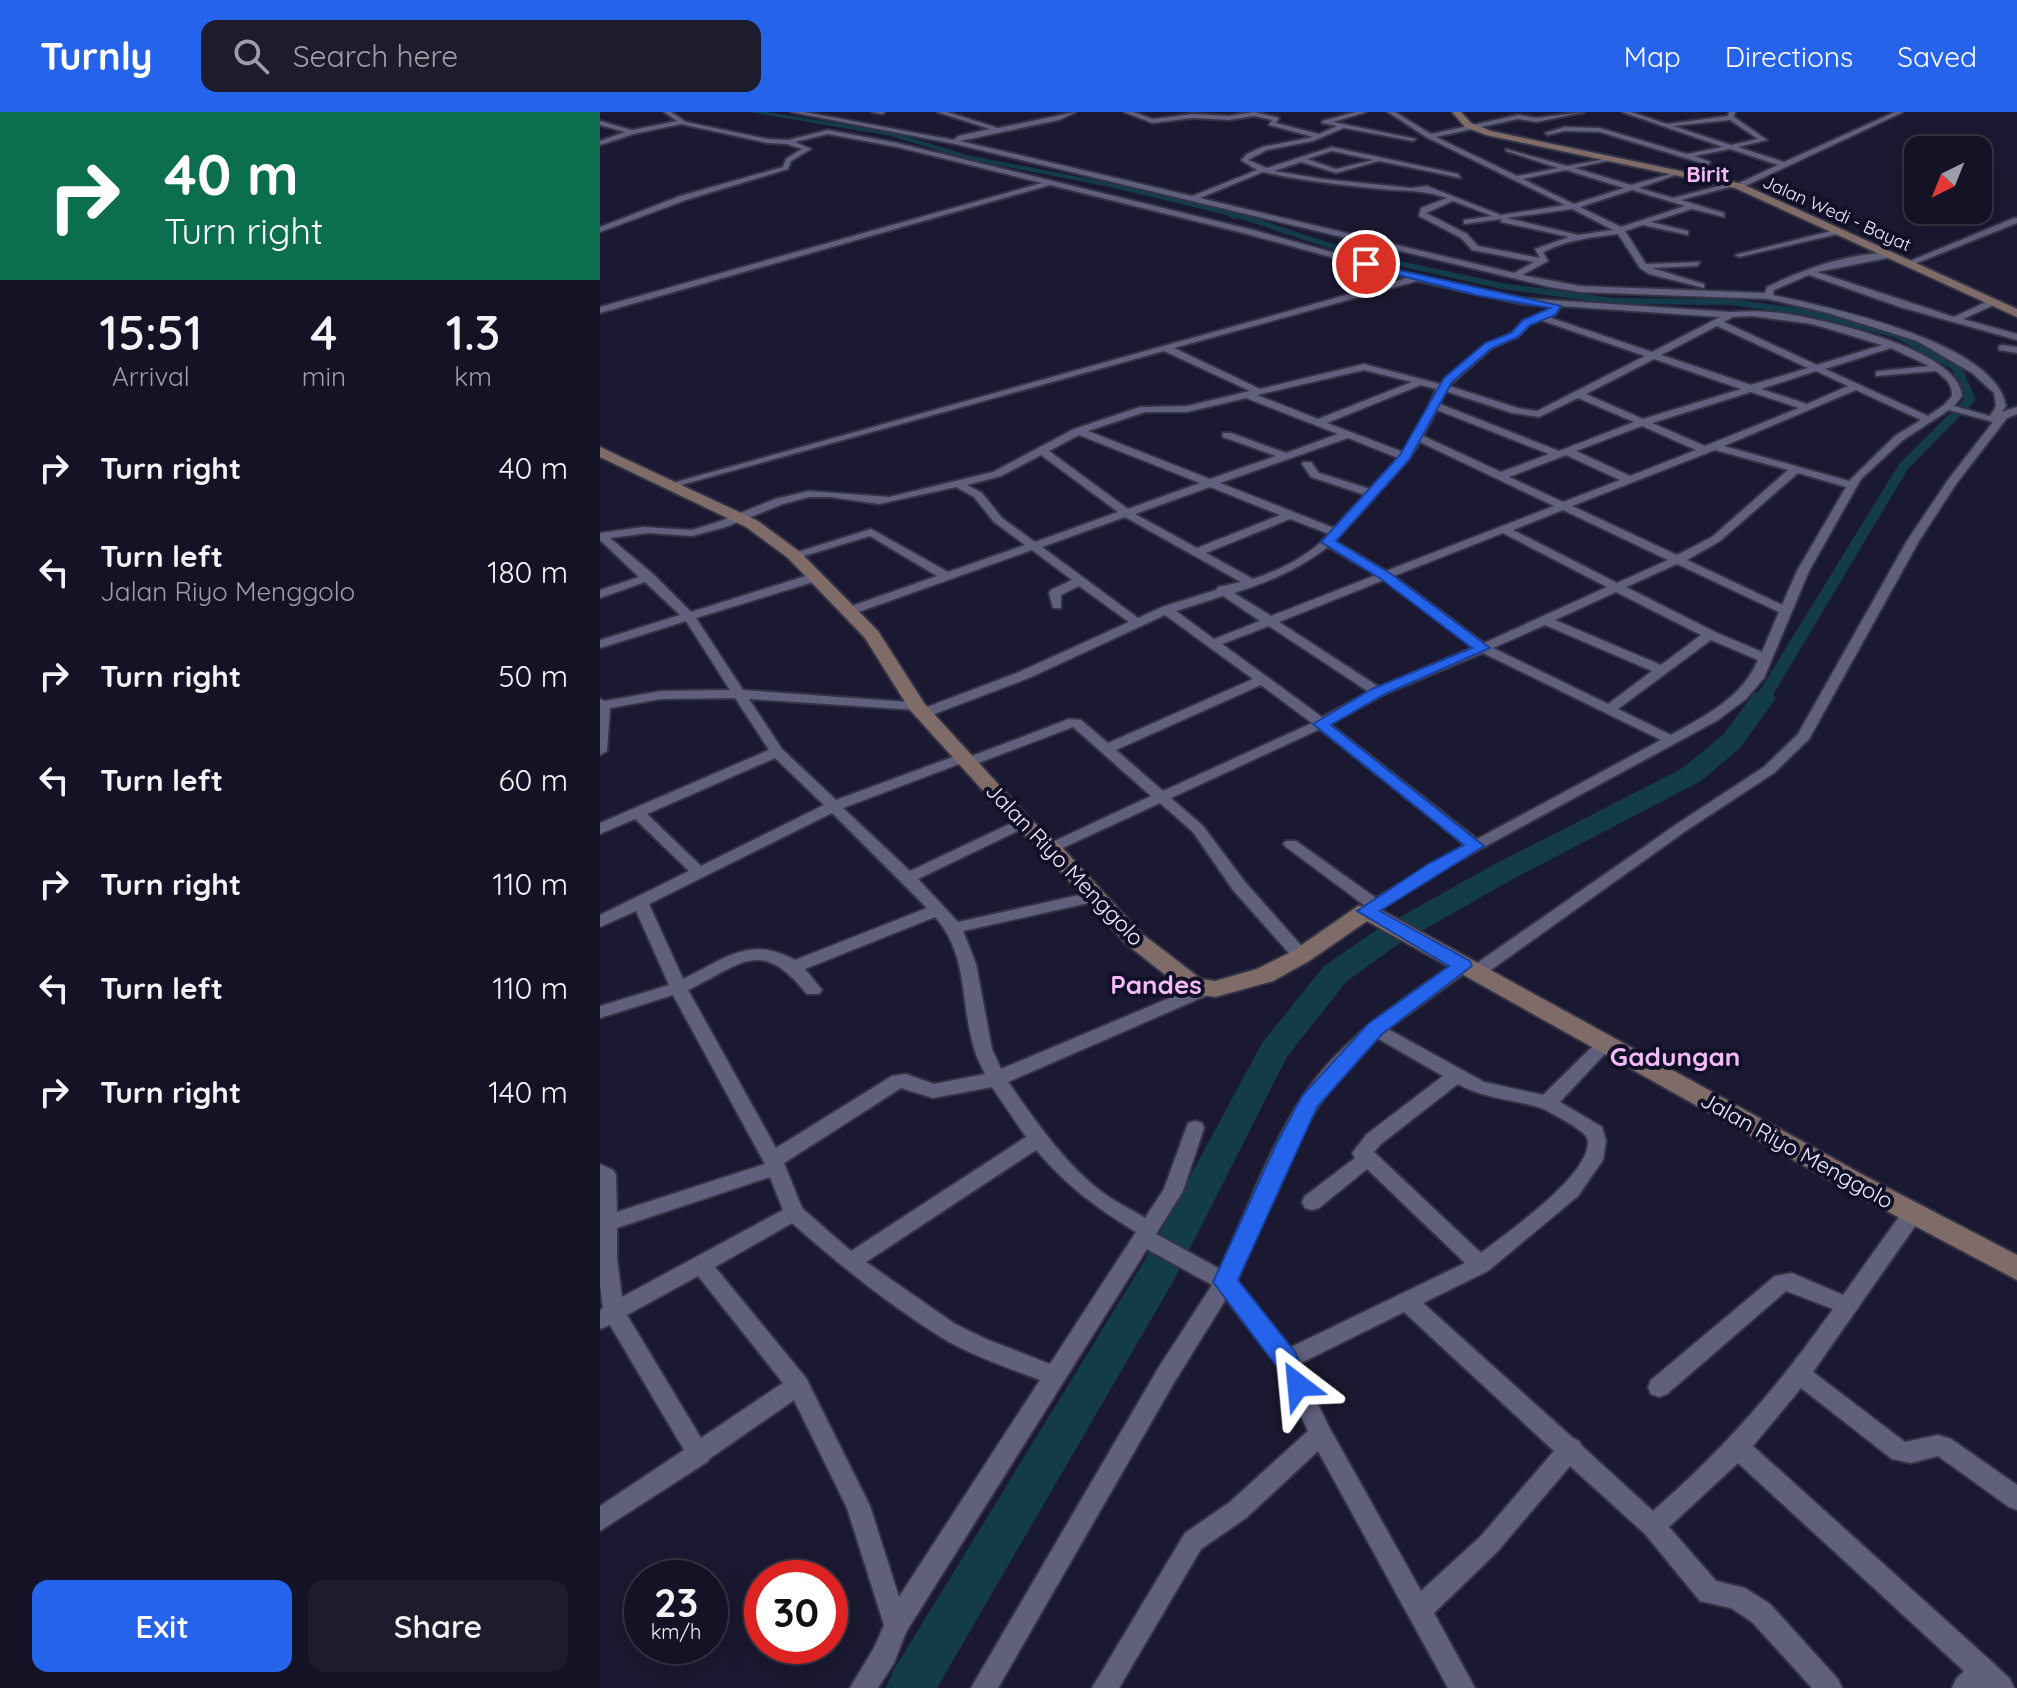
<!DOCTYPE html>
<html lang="en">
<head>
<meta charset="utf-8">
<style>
  :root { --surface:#141325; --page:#1d1c2d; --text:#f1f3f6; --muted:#9d9ea7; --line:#333242; --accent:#2563eb }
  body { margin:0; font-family:Quicksand,sans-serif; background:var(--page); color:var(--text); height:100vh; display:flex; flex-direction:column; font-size:30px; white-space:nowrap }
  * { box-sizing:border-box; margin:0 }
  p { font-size:26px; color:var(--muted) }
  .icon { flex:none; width:44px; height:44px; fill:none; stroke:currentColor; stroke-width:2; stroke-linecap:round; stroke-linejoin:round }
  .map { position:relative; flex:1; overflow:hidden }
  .drawer { display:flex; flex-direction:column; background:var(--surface); width:600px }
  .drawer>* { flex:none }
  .hud { background:#0b6e4f; color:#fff; overflow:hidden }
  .needle { width:52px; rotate:223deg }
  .controls { position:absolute; left:1304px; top:24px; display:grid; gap:16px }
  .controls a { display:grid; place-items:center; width:88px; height:88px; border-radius:16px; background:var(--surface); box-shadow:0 8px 32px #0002,0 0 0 2px var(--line); font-size:40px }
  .speed { position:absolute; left:24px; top:1448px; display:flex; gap:16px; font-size:40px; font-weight:700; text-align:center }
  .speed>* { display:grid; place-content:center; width:104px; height:104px; border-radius:50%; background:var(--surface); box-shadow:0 8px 32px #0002,0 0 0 2px var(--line); line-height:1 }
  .speed small { font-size:20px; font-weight:400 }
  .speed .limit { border:12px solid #d22; background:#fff; color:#111 }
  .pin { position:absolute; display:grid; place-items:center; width:68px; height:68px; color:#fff; margin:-34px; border:4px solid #fff; border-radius:50%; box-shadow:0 2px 8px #0007 }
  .me { position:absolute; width:88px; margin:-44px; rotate:331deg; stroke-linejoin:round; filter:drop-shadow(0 0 6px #0008) }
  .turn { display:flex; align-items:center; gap:28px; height:168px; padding:0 32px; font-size:36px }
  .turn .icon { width:104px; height:104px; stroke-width:2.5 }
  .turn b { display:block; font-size:56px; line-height:68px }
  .eta { display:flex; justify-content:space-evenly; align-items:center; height:136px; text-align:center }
  .eta b { font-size:48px; font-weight:600; line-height:56px }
  .cta { display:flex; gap:16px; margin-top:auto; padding:16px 32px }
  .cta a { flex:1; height:92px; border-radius:16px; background:var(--accent); color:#fff; font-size:32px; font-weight:600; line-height:92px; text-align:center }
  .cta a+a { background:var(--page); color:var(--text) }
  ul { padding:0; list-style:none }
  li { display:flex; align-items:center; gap:24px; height:104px; padding:0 32px }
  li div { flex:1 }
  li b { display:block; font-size:30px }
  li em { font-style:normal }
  header { display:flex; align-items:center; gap:48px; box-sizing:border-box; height:112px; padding:0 40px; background:var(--accent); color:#fff }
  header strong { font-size:38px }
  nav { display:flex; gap:44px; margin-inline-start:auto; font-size:28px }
  .search { width:560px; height:72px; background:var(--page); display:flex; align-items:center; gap:20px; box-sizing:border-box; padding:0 28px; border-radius:16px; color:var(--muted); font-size:30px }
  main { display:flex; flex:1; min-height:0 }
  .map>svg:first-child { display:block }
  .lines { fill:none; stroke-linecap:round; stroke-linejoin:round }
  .canal { fill:#133b4a; fill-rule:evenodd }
  .river { fill:#133b4a; fill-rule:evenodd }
  .street-casing { stroke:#343346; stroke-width:4 }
  .secondary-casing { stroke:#343346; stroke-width:4 }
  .street { fill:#60607d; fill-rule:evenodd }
  .secondary { fill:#7f6c68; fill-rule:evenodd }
  .route { fill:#2563eb; stroke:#184099; stroke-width:2 }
  .labels { text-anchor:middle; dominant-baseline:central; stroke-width:8; stroke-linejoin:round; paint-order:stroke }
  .far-street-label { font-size:18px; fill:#eef; stroke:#121027 }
  .far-quarter-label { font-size:22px; font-weight:bold; fill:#f2bbf7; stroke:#121027 }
  .street-label { font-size:22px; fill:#eef; stroke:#121027 }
  .quarter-label { font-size:26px; font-weight:bold; fill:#f2bbf7; stroke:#121027 }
</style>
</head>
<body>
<header>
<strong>Turnly</strong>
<div class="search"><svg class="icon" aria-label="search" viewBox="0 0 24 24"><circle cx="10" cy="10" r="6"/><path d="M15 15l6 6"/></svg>Search here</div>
<nav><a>Map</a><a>Directions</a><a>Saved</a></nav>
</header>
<main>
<section class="drawer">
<div class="hud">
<div class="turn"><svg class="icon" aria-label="right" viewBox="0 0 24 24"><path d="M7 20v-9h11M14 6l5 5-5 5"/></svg><div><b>40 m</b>Turn right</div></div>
</div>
<div class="eta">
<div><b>15:51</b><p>Arrival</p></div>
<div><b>4</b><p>min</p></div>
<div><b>1.3</b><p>km</p></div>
</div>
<ul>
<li><svg class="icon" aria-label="right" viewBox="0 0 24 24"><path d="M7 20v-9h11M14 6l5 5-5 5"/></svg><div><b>Turn right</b></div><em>40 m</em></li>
<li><svg class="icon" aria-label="left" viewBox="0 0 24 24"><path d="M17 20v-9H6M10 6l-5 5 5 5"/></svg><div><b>Turn left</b><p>Jalan Riyo Menggolo</p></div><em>180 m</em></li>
<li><svg class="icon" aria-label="right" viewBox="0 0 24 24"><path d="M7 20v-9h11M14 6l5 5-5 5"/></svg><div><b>Turn right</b></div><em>50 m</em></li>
<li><svg class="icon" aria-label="left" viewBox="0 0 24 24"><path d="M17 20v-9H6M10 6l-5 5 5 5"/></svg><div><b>Turn left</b></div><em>60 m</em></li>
<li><svg class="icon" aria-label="right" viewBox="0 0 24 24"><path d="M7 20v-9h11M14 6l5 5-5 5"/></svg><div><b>Turn right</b></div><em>110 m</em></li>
<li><svg class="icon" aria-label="left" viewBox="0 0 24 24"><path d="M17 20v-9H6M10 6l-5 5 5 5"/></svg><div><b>Turn left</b></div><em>110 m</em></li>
<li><svg class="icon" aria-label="right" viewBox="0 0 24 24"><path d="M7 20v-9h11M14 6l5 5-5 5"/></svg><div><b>Turn right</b></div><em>140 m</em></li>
</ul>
<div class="cta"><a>Exit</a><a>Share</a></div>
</section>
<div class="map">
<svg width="1417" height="1576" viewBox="0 0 1417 1576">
  <rect width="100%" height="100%" fill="#1a1931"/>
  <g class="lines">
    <path class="canal" d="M149 0H166L292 20 367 43 510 71 637 100 754 139 902 171 1013 186 1130 187 1207 197 1304 222 1361 253 1376 288 1308 357 1171 586 1163 591 1155 586 1299 352 1364 287 1352 257 1296 226 1207 203 1130 193 1013 192 902 177 749 143 635 105 510 75 366 47 291 24Z"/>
    <g class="river">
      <path d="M637 99 644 103 642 106 634 107 627 103Z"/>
      <path d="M1163 578 1172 581 1176 586 1141 635 1101 669 913 767 797 833 746 870 687 945 574 1168 337 1576H286L293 1559 546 1146 662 931 724 854 775 819 893 753 1081 657 1123 623 1154 581Z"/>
    </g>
    <g class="street-casing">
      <g id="street">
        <path d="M64 0H71L86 10 168 27 188 28 228 18 297 31 653 118 818 164 922 186 1131 200C1148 199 1164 199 1180 201 1219 206 1360 237 1362 284L1354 294 1390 304 1396 294 1394 281 1372 261 1317 229 1228 201 1168 187 980 180 950 175 355 32 191 0H204L354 28 358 24 390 17 337 0H347L398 16 476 0 459 8 360 29 592 84 657 58 641 48 647 42 662 35 713 25 669 13 672 8 654 4 629 8 593 6 552 11 524 0H533L553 7 593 2 629 4 654 0 679 6 676 11 719 22 737 14 722 11V9L756 0H766L733 10 816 27 813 29 744 16 713 29 667 38 648 48 667 56 732 35 858 62 861 66 779 49 736 61 701 50 674 59 723 67 811 76 827 74 901 103 965 93 826 25 788 0H795L831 22 918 3 937 6 984 0 937 10 918 7 836 25 917 64 958 56 906 39V37L967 54 1011 46V48L975 56 1031 73 1081 59V61L1039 76 1073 86 1134 70 1137 72 1178 53 1130 37 1095 44 1110 50 1108 53 1000 20 965 19 948 23 945 21 965 15 1000 16 1087 42 1123 35 1022 0H1031L1067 12 1128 4 1129 0H1135L1134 5 1167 28 1138 35 1184 50 1295 0H1303L1141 76 1134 74 1081 88 1124 101V105L1092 97 1051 110 1088 119V123L1043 113 1025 119 1046 152 1100 150 1097 154 1052 156 1104 172V176L1049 162 1040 156 1018 122C993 125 967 128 943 140L948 149 922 163 980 174 1165 181 1167 175C1204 157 1251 140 1292 141V145L1217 160 1354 205 1390 188H1396V192L1363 207 1417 222V228L1300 195 1209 163 1174 178 1173 183C1227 195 1396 230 1406 294L1402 300 1417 295V302L1407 306 1356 372 1319 429 1209 627 1174 661 1087 718 881 865H869L868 859 788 917 884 970 943 983 999 928H1011L1014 932 960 990 1002 1015 1006 1029 1003 1048 978 1084 888 1159 823 1191 973 1326 979 1329 982 1334 1053 1399C1125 1336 1178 1275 1233 1197L1186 1179 1067 1282 1059 1285 1051 1282 1048 1275 1051 1268 1175 1164 1192 1161 1243 1183 1306 1095 1313 1093 1320 1095 1323 1101 1320 1107 1213 1260 1305 1330 1338 1323 1351 1327 1417 1373V1398L1409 1395 1338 1344 1311 1351 1292 1347 1201 1276 1153 1334 1392 1550 1410 1567 1414 1576H1352L1356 1567 1364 1559 1138 1351 1069 1415 1116 1469 1145 1476 1170 1492 1238 1567 1242 1576H1212L1152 1510 1131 1496 1100 1489 1045 1422 970 1354 897 1440 834 1501 875 1576H848L718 1339 646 1406 601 1437 519 1576H492L585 1421 630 1390 708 1319 678 1254 626 1187 575 1269 398 1576H371L559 1255 612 1173 547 1137 306 1520 294 1551 278 1576H250L275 1534 284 1513 247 1396 194 1288 109 1347 107 1350 0 1419V1394L84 1338 10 1213 0 1217V1198L3 1196 0 1173V1052L13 1058 16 1063 17 1100 165 1052 73 883 0 906V894L69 873 36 799 0 815V803L89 759 35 707 0 722V711L169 638 135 586 61 587 10 596 7 639 0 643V587L5 589 61 579 130 578 86 509 0 536V528L80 503 45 470 0 486V478L39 465 0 428V421L43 415 92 418 118 410 175 387 209 379 289 385 393 360 474 317 540 295 587 294 650 279 564 239 74 375 65 373 807 166 647 122 450 73 0 201V195L442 71 297 35 228 22 195 30 211 37 191 49 188 57 86 88 0 120V115L80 84 183 55 186 47 202 37 187 32 168 31 81 12 34 22 0 33V29L25 20 0 13V9L32 18 77 9ZM1130 8 1158 27 1131 33 1073 14ZM732 39 773 48 736 57 707 47ZM966 58 1024 76 974 92 923 67ZM663 60C701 69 741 73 780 77 803 79 825 78 847 86L821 96 819 104 861 126 872 138 934 150 914 161 600 86ZM1032 78 1085 94 1021 115 980 95ZM853 89 892 104 864 108V112L901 107V110L969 125 935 137 940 146 878 134 867 122 826 101ZM972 97 1013 118 978 123 907 106ZM817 169 922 192 952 194 949 198 923 209 912 221 886 232 840 272 764 252 660 277 574 236ZM960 194 1120 205 1052 240 948 205 956 202ZM1152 204 1212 212 1282 233 1217 253 1124 210 1133 205ZM940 208 1045 244 937 299 918 296 849 274 892 236 918 225 929 213ZM1117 214 1208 256 1151 273 1061 243ZM1291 236 1329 254 1279 259 1276 260V264L1336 259C1346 267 1352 271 1352 284L1344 293 1328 304 1225 257ZM1054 247 1141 277 1043 307 986 282ZM764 258 812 270 718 307 657 283ZM1216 259 1248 274 1207 292 1161 277ZM821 273 836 277 822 310 803 340 727 311ZM1256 278 1321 308 1295 324 1249 369 1124 334ZM845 279 912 301 939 305 978 286 1034 310 959 339 840 292ZM1151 280 1199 296 1105 334 1052 311ZM646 286 738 322 686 341 631 321H623V325L676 344 610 367 488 319 545 300H587ZM837 298 949 342 901 360 823 324ZM1349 298 1393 310 1348 368 1307 429 1198 622 1164 655 1077 712 870 856 869 850H857C807 884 754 918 716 966 672 1023 650 1093 620 1157L556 1122 583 1079 604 1016 602 1011 595 1009 588 1011 564 1077 545 1106C531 1097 515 1090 502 1080 463 1050 436 1009 408 970L610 882 613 878 610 874H598L401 957 392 937 376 852 363 819 493 790 501 785 493 780 358 810 318 767 428 714 431 711 428 708H418L310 759 243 696 362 651 373 653 473 615 551 684 446 733 443 736 446 739H456L560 691 593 720 633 778 695 848H707L709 844 707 840 645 770 603 714 571 686 720 617 865 733 776 786 696 729H686L683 732 686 735 764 793 758 799 760 803H772L840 759 1118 608 1146 587 1164 566 1209 459 1261 367 1303 328ZM1042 314 1096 338 1030 364 976 339ZM479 323 600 371 528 397 449 339ZM748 326 798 346 770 377 719 361 711 350H703L702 352 711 365 765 383 734 416 620 371ZM820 330 954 394 786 459 735 429 809 347ZM1115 338 1188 358 1112 425 1077 443 972 394ZM441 343 518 400 435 430 402 406 382 381 367 373 401 364ZM966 343 1020 368 963 390 909 365ZM1198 361 1246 375 1197 459 1182 493 1087 448 1120 429ZM356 375 374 385 394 410 425 433 348 460 271 417 188 443 194 447 270 424 337 464 246 496 244 499 250 503 432 438 472 468 451 478 449 481 453 496H461V483L479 474 529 510 419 560 319 598 317 601 319 604H329L429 566 565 503 653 567 508 631 481 608 469 607 369 645 358 643 236 688 182 637 149 587 317 598 324 594 322 591 143 578 96 506 220 468V462H212L91 500 53 462 10 426 49 421 92 424 126 415 183 392 209 385H230L279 392ZM610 375 680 403 597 436 535 402ZM963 398 1068 448 1017 471 913 418ZM525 405 641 470 618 475 616 478 562 495 538 506 442 435ZM690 407 729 422C709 444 680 458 653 467L606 441ZM903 421 1007 475 884 531 794 464ZM728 435 776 463 671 504 634 481C671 469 697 458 728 435ZM1077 452 1179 500 1162 540 1115 520 1026 475ZM784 468 874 535 779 575 679 510ZM1016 480 1101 523 1061 553 955 508ZM623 484 660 509 614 527 576 499ZM945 513 1052 559 1008 592 893 536ZM669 514 769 580 722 605 622 532ZM1111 528 1158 548C1142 586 1106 603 1071 623L1018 597ZM883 541 1061 628 877 727 730 612 783 583ZM661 573 712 611 563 679 516 638ZM175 646 224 693 101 754 47 702ZM232 701 327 796 195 848C150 823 125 847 83 867L49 792ZM335 805C369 842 360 894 375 939 377 947 382 955 385 962L334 972 306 962 292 964 176 1036 88 878C144 851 160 825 207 882H219L222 878 205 857ZM777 926 843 964 767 1022 752 1041 755 1046 705 1084 702 1090 705 1096 712 1098 719 1096 767 1057 865 1151 689 1236 636 1169C676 1080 701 992 777 926ZM858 972C884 987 913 987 941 996 950 1000 984 1018 987 1026 997 1059 905 1122 881 1141L774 1040 781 1032ZM392 975 426 1025 251 1139 202 1096 184 1051 301 976 333 986ZM436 1038C467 1074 495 1095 536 1120L450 1252 386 1227 355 1212 266 1150ZM170 1065 183 1098 22 1185 17 1147V1116ZM192 1111C238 1152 287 1191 339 1224 370 1243 406 1255 440 1268L299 1485 270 1394 206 1266 115 1155ZM98 1164 183 1271 101 1326 27 1203ZM804 1200 954 1339 881 1424 821 1479 729 1315 699 1252Z"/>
        <path d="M272 0H285L282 2Z"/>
        <path d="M1414 106H1417V111L1312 153 1305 151Z"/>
        <path d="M1239 117 1242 121 1139 145 1135 143Z"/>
        <path d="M1402 233 1417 235V241L1399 238V234Z"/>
      </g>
    </g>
    <g class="secondary-casing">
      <g id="secondary">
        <path d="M852 0H861L871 11 891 19 1142 72 1417 197V205L1135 76 886 23 865 15Z"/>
        <path d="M0 335 158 409 200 440 278 519 324 591 430 707 458 731 541 821 601 867 615 869 657 857 693 839 758 794H774L1267 1065 1417 1143V1168L1249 1079 767 809 709 849 673 869 615 885 587 880 525 831 444 741 416 715 310 598 265 526 188 446 146 415 0 345Z"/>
      </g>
    </g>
    <use href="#street" class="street"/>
    <use href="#secondary" class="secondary"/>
  </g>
  <path class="route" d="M763 150 961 194 955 203 930 213 918 225 892 236 852 270 809 348 736 429 791 462 890 536 783 583 731 613 884 734 780 799 870 849 872 854 782 922 717 995 638 1168 695 1240 710 1273 707 1281 698 1284 689 1281 677 1255 613 1170 676 1033 702 984 768 912 849 854 757 799 828 752 864 733 713 612 772 577 872 536 781 467 721 430 800 343 844 266 885 231 911 221 923 208 950 196 880 184 763 154Z"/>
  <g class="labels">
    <g class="far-street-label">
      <text transform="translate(1237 101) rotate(24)">Jalan Wedi - Bayat</text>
    </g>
    <g class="far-quarter-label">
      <text x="1108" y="62">Birit</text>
    </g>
    <g class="street-label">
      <text transform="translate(465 752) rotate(46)">Jalan Riyo Menggolo</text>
      <text transform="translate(1197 1038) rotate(29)">Jalan Riyo Menggolo</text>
    </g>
    <g class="quarter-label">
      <text x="556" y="872">Pandes</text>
      <text x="1075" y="944">Gadungan</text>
    </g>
  </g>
</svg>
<div class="controls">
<a><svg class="needle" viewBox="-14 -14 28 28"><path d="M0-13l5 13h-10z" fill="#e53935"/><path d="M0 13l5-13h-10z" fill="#9d9ea7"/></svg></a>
</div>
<div class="speed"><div>23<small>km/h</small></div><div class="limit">30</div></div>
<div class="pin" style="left:766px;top:152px;background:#d93025"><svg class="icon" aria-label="arrive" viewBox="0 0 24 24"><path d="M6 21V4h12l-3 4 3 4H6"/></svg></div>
<svg class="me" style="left:698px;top:1273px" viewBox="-20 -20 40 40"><path d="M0-17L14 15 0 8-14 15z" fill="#2563eb" stroke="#fff" stroke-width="4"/></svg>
</div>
</main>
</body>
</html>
